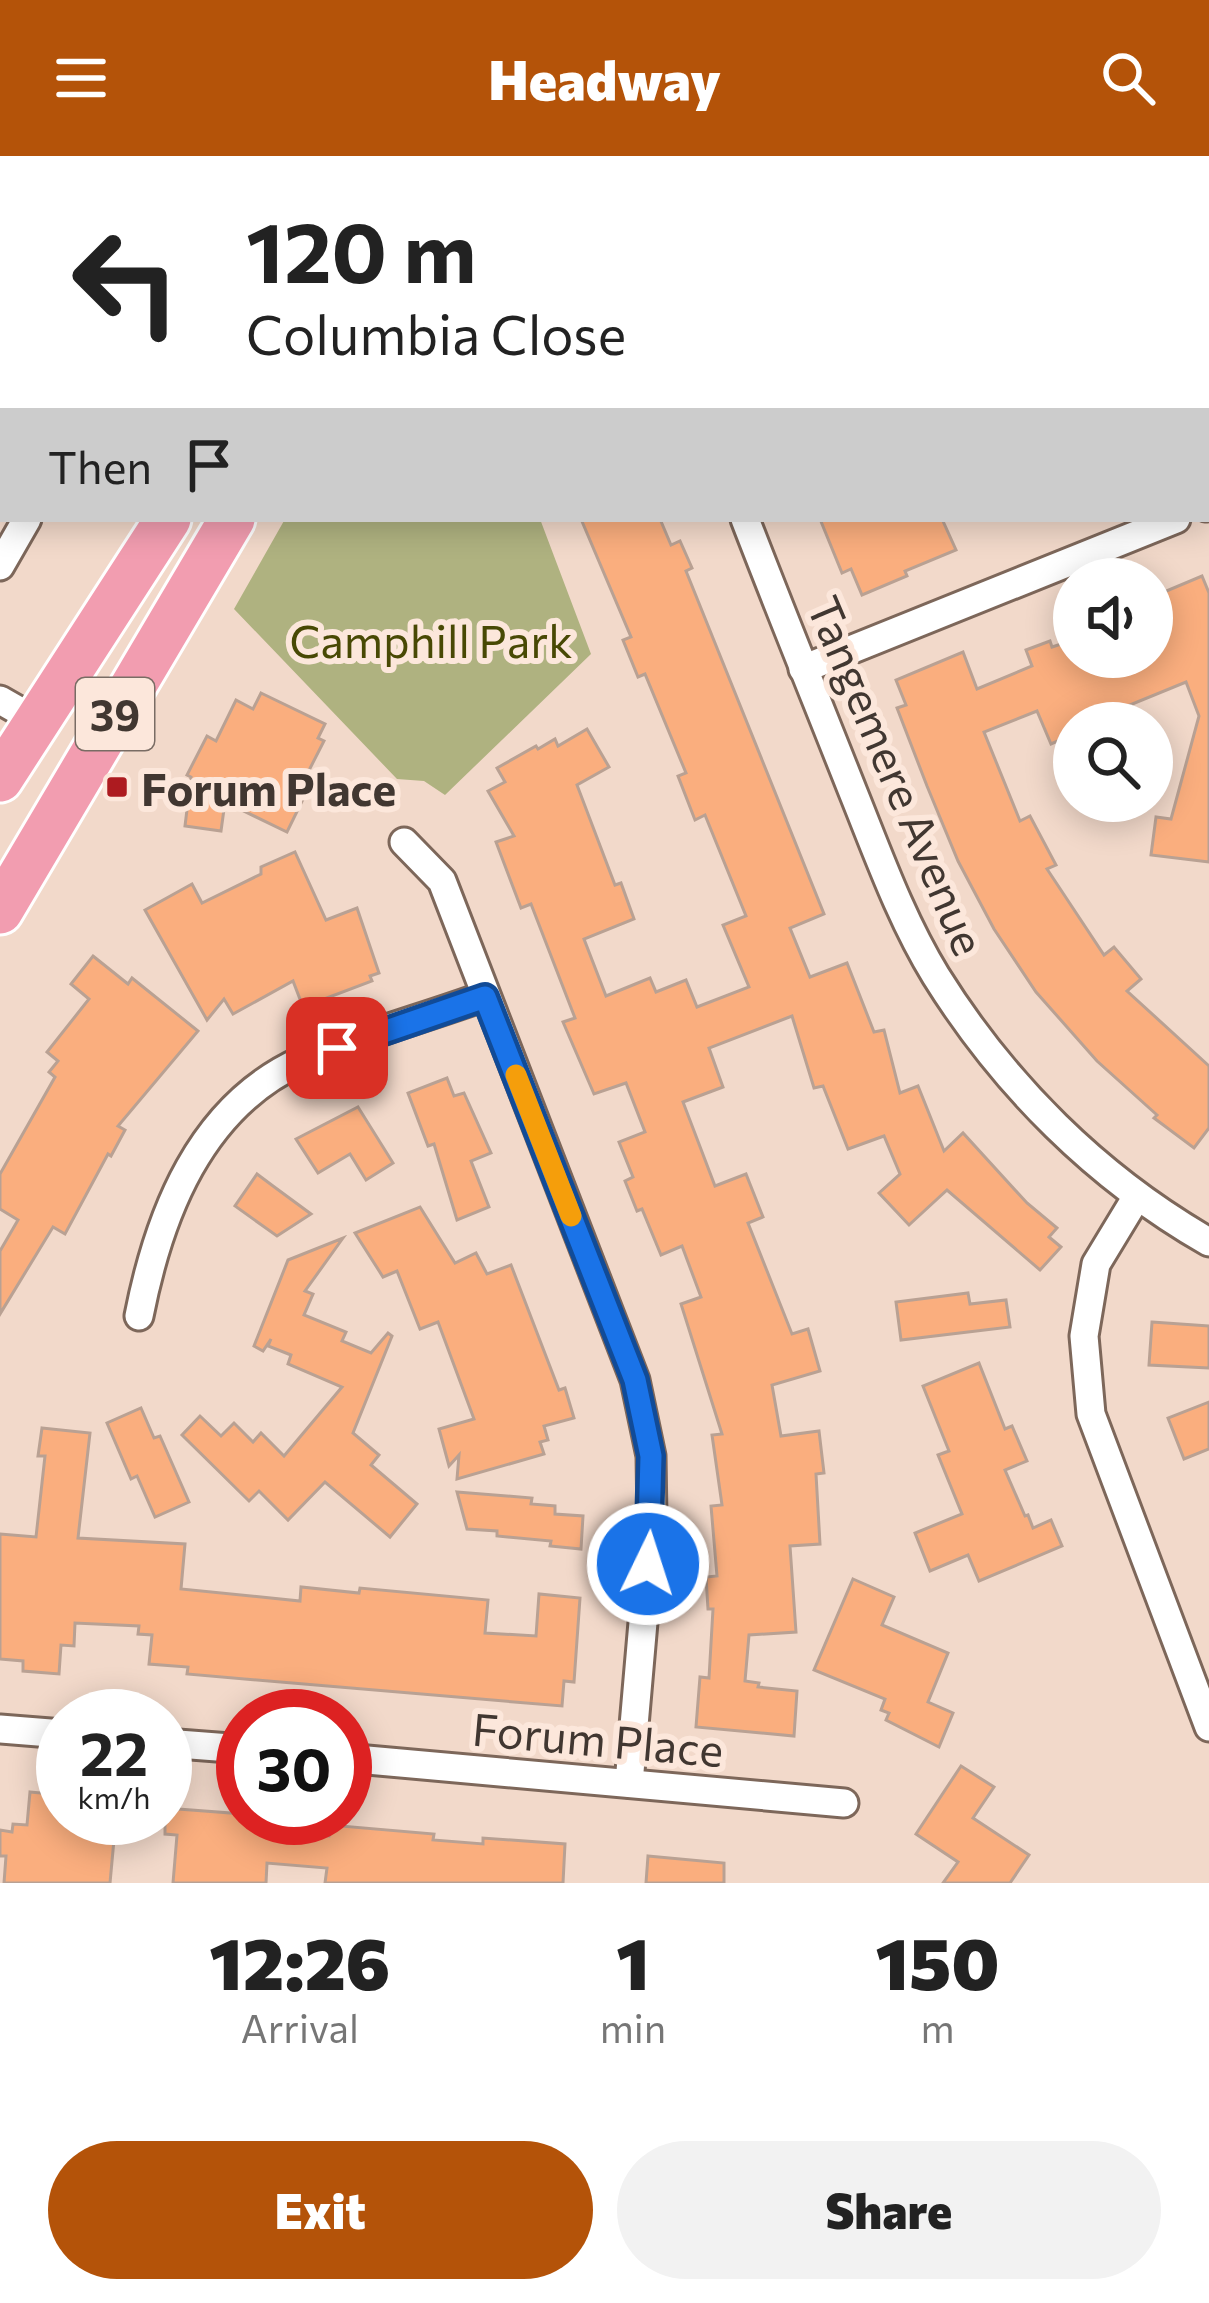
<!DOCTYPE html>
<html lang="en">
<head>
<meta charset="utf-8">
<style>
  :root { --surface:#fff; --page:#f2f2f2; --text:#222; --muted:#767676; --accent:#b45309 }
  body { margin:0; font-family:Commissioner,sans-serif; background:var(--page); color:var(--text); height:100vh; display:flex; flex-direction:column; font-size:45px; white-space:nowrap }
  * { box-sizing:border-box; margin:0 }
  p { font-size:39px; color:var(--muted) }
  .icon { flex:none; width:66px; height:66px; fill:none; stroke:currentColor; stroke-width:2; stroke-linecap:round; stroke-linejoin:round }
  .map { position:relative; height:1727px; overflow:hidden }
  .panel { display:flex; flex-direction:column; background:var(--surface); flex:1 }
  .panel>* { flex:none }
  .guide { position:absolute; left:0px; top:0px; width:1209px; height:366px; box-shadow:0 6px 30px #0003; background:#fff; color:var(--text); overflow:hidden }
  .controls { position:absolute; left:1053px; top:402px; display:grid; gap:24px }
  .controls a { display:grid; place-items:center; width:120px; height:120px; border-radius:50%; background:var(--surface); box-shadow:0 6px 30px #0003; font-size:60px }
  .speed { position:absolute; left:36px; top:1533px; display:flex; gap:24px; font-size:60px; font-weight:700; text-align:center }
  .speed>* { display:grid; place-content:center; width:156px; height:156px; border-radius:50%; background:var(--surface); box-shadow:0 6px 30px #0003; line-height:1 }
  .speed small { font-size:30px; font-weight:400 }
  .speed .limit { border:18px solid #d22; background:#fff; color:#111 }
  .pin { position:absolute; display:grid; place-items:center; width:102px; height:102px; color:#fff; margin:-51px; border-radius:24px; box-shadow:0 6px 18px #0006 }
  .me { position:absolute; width:132px; margin:-66px; rotate:4deg; stroke-linejoin:round; filter:drop-shadow(0 0 9px #0008) }
  .turn { display:flex; align-items:center; gap:42px; height:252px; padding:0 48px; font-size:54px }
  .turn .icon { width:156px; height:156px; stroke-width:2.5 }
  .turn b { display:block; font-size:84px; line-height:102px }
  .then { display:flex; align-items:center; height:114px; padding:0 48px; background:#0003; gap:24px; font-size:45px }
  .eta { display:flex; justify-content:space-evenly; align-items:center; height:204px; text-align:center }
  .eta b { font-size:72px; font-weight:800; line-height:84px }
  .primary-button { display:flex; gap:24px; margin-top:auto; padding:24px 48px }
  .primary-button a { flex:1; height:138px; border-radius:72px; background:var(--accent); color:#fff; font-size:48px; font-weight:800; line-height:138px; text-align:center }
  .primary-button a+a { background:var(--page); color:var(--text) }
  header { display:flex; justify-content:space-between; align-items:center; height:156px; padding:0 48px; background:var(--accent); color:#fff; font-size:54px; font-weight:800 }
  .map>svg:first-child { display:block }
  .green { fill:#afb280 }
  .building { fill:#faae7e; stroke:#b9a193; stroke-width:3 }
  .lines { fill:none; stroke-linecap:round; stroke-linejoin:round }
  .minor-casing { stroke:#7d675a; stroke-width:33 }
  .tertiary-casing { stroke:#7d675a; stroke-width:42 }
  .primary-casing { stroke:#fff; stroke-width:51 }
  .minor { stroke:#fff; stroke-width:27 }
  .tertiary { stroke:#fff; stroke-width:36 }
  .primary { stroke:#f29db0; stroke-width:45 }
  .route-casing { stroke:#114b97; stroke-width:30 }
  .route { stroke:#1a73e8; stroke-width:21 }
  .slow { stroke:#f59e0b; stroke-width:21 }
  .poi-dot { fill:#ad1b20; stroke:#fce7db; stroke-width:4.5 }
  .labels { text-anchor:middle; dominant-baseline:central; stroke-width:12; stroke-linejoin:round; paint-order:stroke }
  .shield { fill:#fce7db; stroke:#796c64; stroke-width:3 }
  .shield-label { font-size:42px; font-weight:bold; fill:#413731 }
  .park-label { font-size:45px; fill:#484904; stroke:#fce7db }
  .street-label { font-size:45px; fill:#413731; stroke:#fce7db }
  .poi-label { font-size:45px; font-weight:bold; fill:#413731; stroke:#fce7db; text-anchor:start }
</style>
</head>
<body>
<header><svg class="icon" aria-label="menu" viewBox="0 0 24 24"><path d="M4 6h16M4 12h16M4 18h16"/></svg>Headway<svg class="icon" aria-label="search" viewBox="0 0 24 24"><circle cx="10" cy="10" r="6"/><path d="M15 15l6 6"/></svg></header>
<div class="map">
<svg width="1209" height="1727" viewBox="0 0 1209 1727">
  <rect width="100%" height="100%" fill="#f2d9ca"/>
  <path class="green" d="M285 363H540L591 498 445 639 424 625 397 623 234 453Z"/>
  <g class="building">
    <path d="M581 363H660L671 389 680 385 692 412 686 415 824 758 790 772 810 821 847 807 874 876 884 874 900 937 918 930 944 995 963 977 1027 1047 1057 1072 1049 1081 1061 1091 1040 1114 947 1034 909 1069 879 1037 900 1018 884 980 848 993 823 930 814 932 792 860 709 892 723 931 683 946 715 1030 746 1018 763 1061 748 1067 792 1178 808 1173 820 1215 772 1229 781 1280 819 1275 824 1317 816 1318 820 1388 790 1390 796 1476 749 1479 745 1525 759 1527 758 1531 797 1535 794 1580 696 1571 700 1521 709 1522 713 1453H708L706 1421 717 1420 711 1350 722 1349 712 1279 722 1278 681 1148 701 1141 682 1090 661 1099 642 1053 637 1055 625 1025 633 1021 619 986 645 976 626 927 594 938 563 866 575 862 531 748 521 752 496 686 514 680 488 635 505 626 497 612 536 590 538 593 555 583 558 590 587 573 609 611 577 629 615 729 621 727 634 763 584 783 606 840 650 822 656 836 686 824 697 851 749 831 723 769 746 760 705 659 695 664 678 620 686 617 645 518 638 521 623 484 631 481Z"/>
    <path d="M820 363H942L956 394 905 415 907 420 862 439 851 413 842 417Z"/>
    <path d="M1202 420 1209 437V706L1151 699 1156 661 1171 663 1199 560 1186 526 1086 567H1074V578L1051 588 1037 555 984 576 1020 665 1030 660 1056 709 1047 713 1104 799 1114 791 1141 823 1127 835 1209 910V972L1194 992 1154 962 1157 959 1097 905 1036 836 994 773 958 705 927 630 897 552 906 549 896 524 963 496 977 533 1032 510 1026 494 1050 485 1052 491 1067 486 1073 501H1152V441Z"/>
    <path d="M261 537 325 568 318 582 324 585 302 628 309 631 287 676 225 646 221 675 185 670 191 621 187 619 207 580 216 585 236 544 253 553Z"/>
    <path d="M295 696 326 764 357 752 379 817 370 820 372 825 303 851 293 825 233 858 224 843 207 864 145 754 192 728 202 747 261 718V711Z"/>
    <path d="M93 800 128 828 132 822 198 875 118 970 125 974 111 1000 108 998 65 1078 53 1071 0 1158V1095L18 1064 0 1053V1018L55 921 49 916 58 905 47 896 89 843 71 828Z"/>
    <path d="M447 922 454 940 464 937 491 997 471 1005 489 1051 457 1064 434 988 428 990 408 937Z"/>
    <path d="M358 951 393 1007 366 1024 350 998 318 1017 296 983Z"/>
    <path d="M257 1018 273 1030 311 1058 277 1080 235 1050Z"/>
    <path d="M420 1051 455 1107 476 1097 487 1118 511 1109 559 1234 565 1232 574 1262 544 1270 548 1284 540 1286 544 1298 457 1323 459 1299 449 1310 439 1273 474 1263 438 1166 420 1173 397 1115 383 1121 355 1077Z"/>
    <path d="M343 1082 305 1135 313 1138 304 1159 346 1176 342 1185 371 1197 388 1177 392 1180 353 1277 379 1299 371 1309 417 1348 390 1381 325 1326 288 1364 259 1335 249 1345 182 1279 200 1260 221 1280 234 1267 253 1286 261 1277 284 1300 342 1231 288 1208 291 1199 268 1190 271 1183 263 1195 254 1190 288 1104Z"/>
    <path d="M968 1137 970 1148 1006 1144 1010 1171 901 1184 896 1146Z"/>
    <path d="M1152 1166 1209 1170V1212L1149 1209Z"/>
    <path d="M979 1207 1005 1273 1012 1270 1027 1305 1005 1314 1025 1360 1028 1359 1033 1372 1051 1364 1062 1390 979 1425 968 1399 930 1415 915 1377 962 1358 938 1299 949 1295 923 1230Z"/>
    <path d="M1209 1246V1293L1184 1303 1168 1262Z"/>
    <path d="M141 1252 154 1282 160 1280 189 1346 155 1361 137 1320 131 1323 107 1267Z"/>
    <path d="M42 1272 90 1277 78 1382 185 1388 181 1433 300 1445 301 1431 359 1437 360 1432 488 1444 485 1477 536 1480 539 1438 580 1442 574 1526 564 1525 562 1550 187 1518 188 1511 149 1508 152 1479 138 1478 139 1470 75 1467 74 1490 61 1489 59 1518 23 1515V1505L0 1503V1378L36 1381 45 1300H38Z"/>
    <path d="M457 1336 532 1342 531 1348 555 1350V1358L583 1360 581 1393 550 1390 551 1385 497 1380V1375L467 1373Z"/>
    <path d="M853 1423 894 1441 882 1469 948 1497 928 1546 953 1557 939 1591 886 1564 889 1557 881 1554 885 1543 814 1514Z"/>
    <path d="M961 1610 994 1631 973 1662 1029 1699 1010 1727H943L958 1706 916 1678Z"/>
    <path d="M30 1636 63 1639V1662H116L110 1727H4L6 1700H0V1674L12 1676 13 1668 27 1669Z"/>
    <path d="M165 1652 243 1658V1662H255L254 1667 278 1669 277 1676 329 1680 330 1669 434 1678 433 1684 483 1688V1682L565 1688 563 1727H325L327 1712 267 1707 266 1727H173L177 1679 165 1678Z"/>
    <path d="M648 1700 724 1707V1727H646Z"/>
  </g>
  <g class="lines">
    <g class="minor-casing">
      <g id="minor">
        <path d="M960 3 967 0"/>
        <path d="M0 205 3 204"/>
        <path d="M1206 351 1209 350"/>
        <path d="M745 363C780 454 817 545 853 636 878 698 901 763 936 820 1004 929 1097 1022 1209 1086"/>
        <path d="M0 410 27 363"/>
        <path d="M803 513 1176 363"/>
        <path d="M0 544 35 564"/>
        <path d="M404 686 442 725 635 1224 651 1300 652 1363 629 1627"/>
        <path d="M1136 1042 1096 1108 1084 1180 1091 1258 1209 1571"/>
        <path d="M139 1160C159 1058 200 951 301 905 360 879 425 862 485 840"/>
        <path d="M0 1573 63 1578"/>
        <path d="M165 1587 243 1593"/>
        <path d="M345 1602 844 1647"/>
      </g>
    </g>
    <g class="tertiary-casing">
      <g id="tertiary">
        <path d="M498 0 501 3"/>
        <path d="M325 3 326 0"/>
        <path d="M439 3V0"/>
      </g>
    </g>
    <g class="primary-casing">
      <g id="primary">
        <path d="M654 3 661 0"/>
        <path d="M799 3 807 0"/>
        <path d="M0 623 168 363"/>
        <path d="M0 755 232 363"/>
      </g>
    </g>
    <use href="#minor" class="minor"/>
    <use href="#tertiary" class="tertiary"/>
    <use href="#primary" class="primary"/>
  </g>
  <g class="lines">
    <g class="route-casing">
      <path id="route" d="M337 892 485 841 635 1224 651 1300 648 1408"/>
    </g>
    <use href="#route" class="route"/>
    <path class="slow" d="M516 919 571 1060"/>
  </g>
  <rect class="poi-dot" x="105" y="619" width="24" height="24" rx="6"/>
  <g class="labels">
    <rect class="shield" x="76" y="522" width="78" height="72" rx="9"/>
    <g class="shield-label">
      <text x="115" y="558">39</text>
    </g>
    <g class="park-label">
      <text x="431" y="483">Camphill Park</text>
    </g>
    <g class="street-label">
      <text transform="translate(898 619) rotate(67)">Tangemere Avenue</text>
      <text transform="translate(598 1582) rotate(5)">Forum Place</text>
    </g>
    <g class="poi-label">
      <text x="141" y="631">Forum Place</text>
    </g>
  </g>
</svg>
<div class="controls">
<a><svg class="icon" aria-label="sound" viewBox="0 0 24 24"><path d="M4 9h4l5-4v14l-5-4H4zM17 9q2 3 0 6"/></svg></a>
<a><svg class="icon" aria-label="search" viewBox="0 0 24 24"><circle cx="10" cy="10" r="6"/><path d="M15 15l6 6"/></svg></a>
</div>
<div class="speed"><div>22<small>km/h</small></div><div class="limit">30</div></div>
<div class="pin" style="left:337px;top:892px;background:#d93025"><svg class="icon" aria-label="arrive" viewBox="0 0 24 24"><path d="M6 21V4h12l-3 4 3 4H6"/></svg></div>
<svg class="me" style="left:648px;top:1408px" viewBox="-20 -20 40 40"><circle r="17" fill="#1a73e8" stroke="#fff" stroke-width="3"/><path d="M0-11L8 9 0 5-8 9z" fill="#fff"/></svg>
<div class="guide">
<div class="turn"><svg class="icon" aria-label="left" viewBox="0 0 24 24"><path d="M17 20v-9H6M10 6l-5 5 5 5"/></svg><div><b>120 m</b>Columbia Close</div></div>
<div class="then">Then<svg class="icon" aria-label="arrive" viewBox="0 0 24 24"><path d="M6 21V4h12l-3 4 3 4H6"/></svg></div>
</div>
</div>
<section class="panel">
<div class="eta">
<div><b>12:26</b><p>Arrival</p></div>
<div><b>1</b><p>min</p></div>
<div><b>150</b><p>m</p></div>
</div>
<div class="primary-button"><a>Exit</a><a>Share</a></div>
</section>
</body>
</html>
